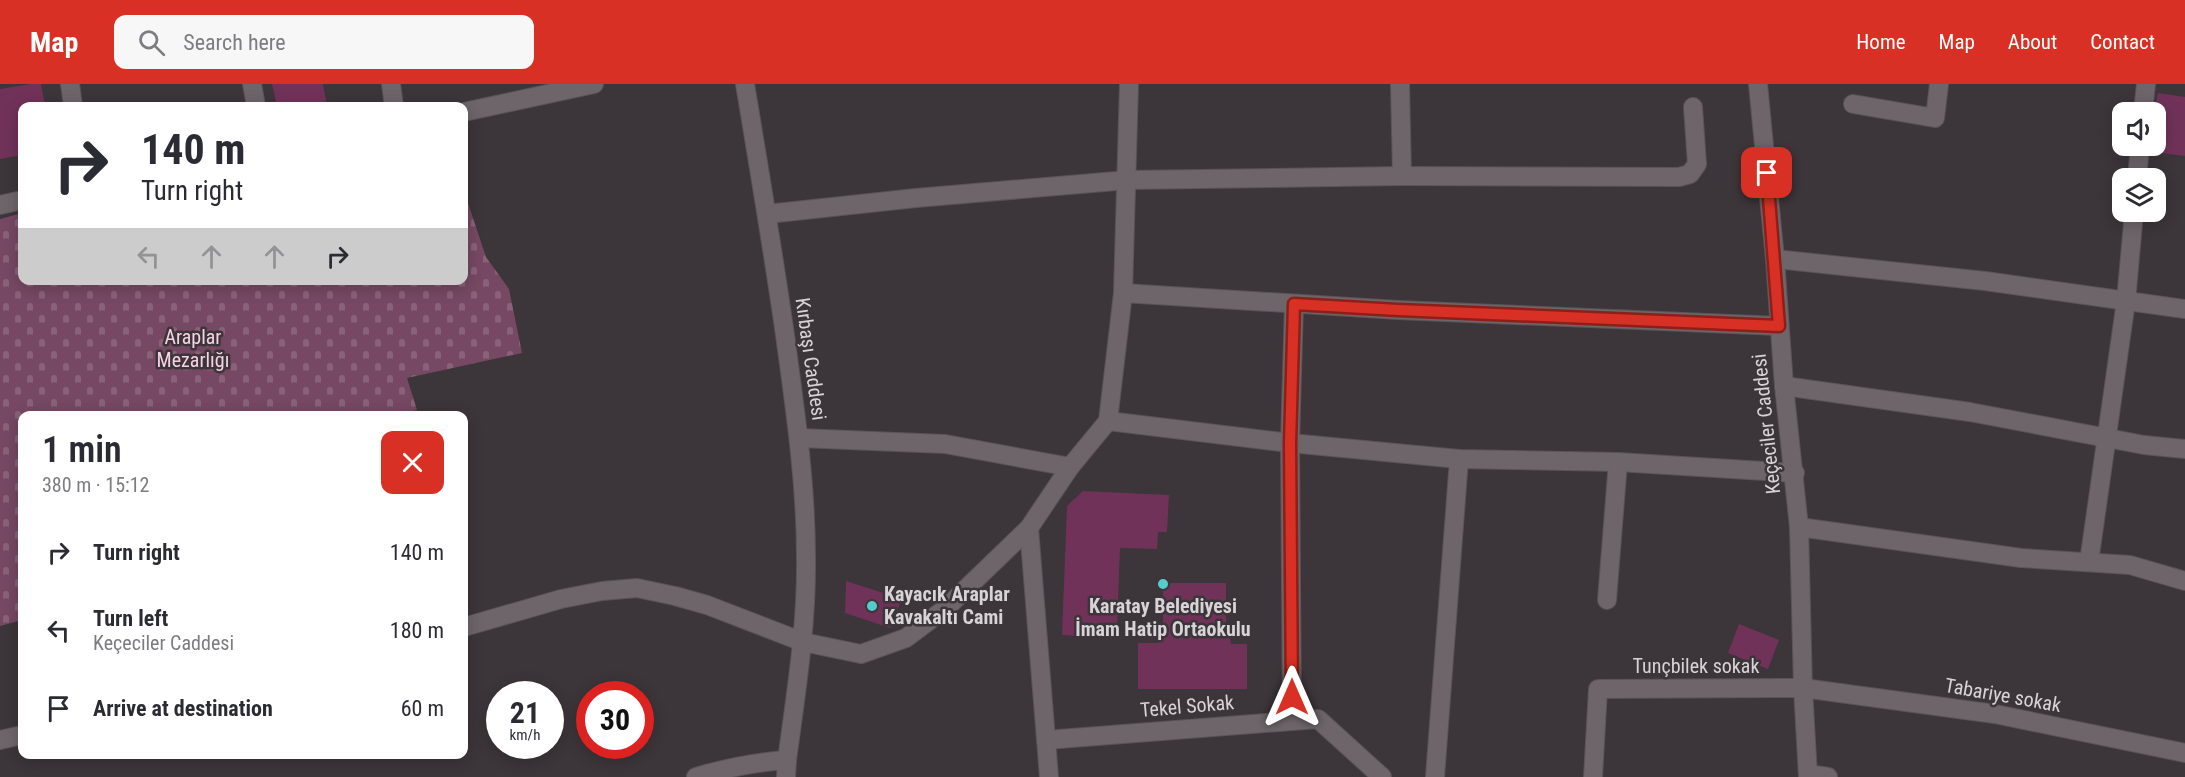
<!DOCTYPE html>
<html lang="en">
<head>
<meta charset="utf-8">
<style>
  :root { --surface:#fff; --page:#f7f7f7; --text:#2b2b33; --muted:#7c7c81; --accent:#d93025 }
  body { margin:0; font-family:"Roboto Condensed",sans-serif; background:var(--page); color:var(--text); height:100vh; display:flex; flex-direction:column; font-size:22px; white-space:nowrap }
  * { box-sizing:border-box; margin:0 }
  p { font-size:20px; color:var(--muted) }
  .icon { flex:none; width:33px; height:33px; fill:none; stroke:currentColor; stroke-width:2; stroke-linecap:round; stroke-linejoin:round }
  .map { position:relative; flex:1; overflow:hidden }
  .drawer { position:absolute; left:18px; top:327px; width:450px; height:348px; display:flex; flex-direction:column; background:var(--surface); border-radius:12px; box-shadow:0 3px 15px #0003 }
  .drawer>* { flex:none }
  .guide { position:absolute; left:18px; top:18px; width:450px; height:183px; border-radius:12px; box-shadow:0 3px 15px #0003; background:#fff; color:var(--text); overflow:hidden }
  .tools { position:absolute; left:2112px; top:18px; display:grid; gap:12px }
  .tools a { display:grid; place-items:center; width:54px; height:54px; border-radius:12px; background:var(--surface); box-shadow:0 3px 15px #0003; font-size:30px }
  .speed { position:absolute; left:486px; top:597px; display:flex; gap:12px; font-size:30px; font-weight:700; text-align:center }
  .speed>* { display:grid; place-content:center; width:78px; height:78px; border-radius:50%; background:var(--surface); box-shadow:0 3px 15px #0003; line-height:1 }
  .speed small { font-size:15px; font-weight:400 }
  .speed .limit { border:9px solid #d22; background:#fff; color:#111 }
  .pin { position:absolute; display:grid; place-items:center; width:51px; height:51px; color:#fff; margin:-26px; border-radius:12px; box-shadow:0 3px 9px #0006 }
  .me { position:absolute; width:66px; margin:-33px; rotate:0deg; stroke-linejoin:round; filter:drop-shadow(0 0 4px #0008) }
  .turn { display:flex; align-items:center; gap:21px; height:126px; padding:0 24px; font-size:27px }
  .turn .icon { width:78px; height:78px; stroke-width:2.5 }
  .turn b { display:block; font-size:42px; line-height:51px }
  .lanes { display:flex; align-items:center; height:57px; padding:0 24px; background:#0003; justify-content:center; gap:30px; direction:ltr }
  .lanes .off { opacity:.35 }
  .round { display:grid; place-items:center; flex:none; width:63px; height:63px; border-radius:12px; background:var(--page) }
  .summary { display:flex; align-items:center; justify-content:space-between; height:102px; padding:0 24px }
  h1 { font-size:36px; font-weight:600; line-height:45px }
  ul { padding:0; list-style:none }
  li { display:flex; align-items:center; gap:18px; height:78px; padding:0 24px }
  li div { flex:1 }
  li b { display:block; font-size:22px }
  li em { font-style:normal }
  header { display:flex; align-items:center; gap:36px; box-sizing:border-box; height:84px; padding:0 30px; background:var(--accent); color:#fff }
  header strong { font-size:28px }
  nav { display:flex; gap:33px; margin-inline-start:auto; font-size:21px }
  .search { width:420px; height:54px; background:var(--page); display:flex; align-items:center; gap:15px; box-sizing:border-box; padding:0 21px; border-radius:12px; color:var(--muted); font-size:22px }
  .map>svg:first-child { display:block }
  .cemetery { fill:url(#cemetery-stones) }
  .building { fill:#713259 }
  .lines { fill:none; stroke-linecap:round; stroke-linejoin:round }
  .minor-casing { stroke:#595357; stroke-width:20 }
  .minor { stroke:#6d6569; stroke-width:18 }
  .route-casing { stroke:#8d1f18; stroke-width:15 }
  .route { stroke:#d93025; stroke-width:10 }
  .poi-dot { fill:#52cdcc; stroke:#3c3539; stroke-width:2 }
  .labels { text-anchor:middle; dominant-baseline:central; stroke-width:5; stroke-linejoin:round; paint-order:stroke }
  .park-label { font-size:20px; fill:#f8d1e6; stroke:#3c3539 }
  .street-label { font-size:20px; fill:#d8d3d6; stroke:#3c3539 }
  .poi-label { font-size:20px; font-weight:bold; fill:#d8d3d6; stroke:#3c3539; text-anchor:start }
</style>
</head>
<body>
<header>
<strong>Map</strong>
<div class="search"><svg class="icon" aria-label="search" viewBox="0 0 24 24"><circle cx="10" cy="10" r="6"/><path d="M15 15l6 6"/></svg>Search here</div>
<nav><a>Home</a><a>Map</a><a>About</a><a>Contact</a></nav>
</header>
<div class="map">
<svg width="2185" height="693" viewBox="0 0 2185 693">
  <defs>
    <pattern id="cemetery-stones" width="16" height="16" patternUnits="userSpaceOnUse" patternTransform="scale(1.5)"><rect width="16" height="16" fill="#764863"/><path d="M2 7V4a2 2 0 0 1 4 0v3zM10 15v-3a2 2 0 0 1 4 0v3z" fill="#896279"/></pattern>
  </defs>
  <rect width="100%" height="100%" fill="#3c3539"/>
  <path class="cemetery" d="M464 107 486 173 509 205 522 269 407 294 417 326 400 331 22 332V536L0 542V135L22 129V196H464Z"/>
  <g class="building">
    <path d="M31 0H41L45 22H22V71L0 75V5Z"/>
    <path d="M272 0H323L327 22H277Z"/>
    <path d="M2158 9 2185 13V72L2145 67 2146 62H2156V28H2154Z"/>
    <path d="M1083 407 1169 411 1167 448H1158L1157 465 1120 464 1117 544H1099V553L1062 551 1067 422Z"/>
    <path d="M846 497 902 515 890 544 845 529Z"/>
    <path d="M1163 499H1226V554H1230L1231 560H1247V605H1138V559H1158V554H1163Z"/>
    <path d="M1739 540 1779 556 1768 585 1728 569Z"/>
  </g>
  <g class="lines">
    <g class="minor-casing">
      <g id="minor">
        <path d="M70 0 73 22"/>
        <path d="M252 0 256 22"/>
        <path d="M391 0 394 22"/>
        <path d="M745 0C759 84 773 167 785 251 795 325 806 399 806 473 807 541 796 609 787 676L786 693"/>
        <path d="M1400 0 1402 92"/>
        <path d="M1758 0 1775 175 1784 302 1799 443 1803 604 1808 693"/>
        <path d="M1853 20 1935 34 1939 0"/>
        <path d="M464 28 594 0"/>
        <path d="M2143 28 2146 0"/>
        <path d="M2137 94 2140 62"/>
        <path d="M0 121 22 116"/>
        <path d="M767 130 916 114 1128 96 1402 92 1679 93 1690 90 1697 80 1693 23"/>
        <path d="M1775 175 1985 197 2185 225"/>
        <path d="M1123 209 1398 226 1779 242"/>
        <path d="M1784 302 1970 328 2144 361 2185 365"/>
        <path d="M1108 337 1290 359 1459 375 1618 378 1795 389"/>
        <path d="M800 354 945 360 1070 383"/>
        <path d="M1799 443 2021 474 2130 481 2185 497"/>
        <path d="M1029 444 1049 693"/>
        <path d="M2089 478 2126 217 2134 128"/>
        <path d="M1607 516 1618 378"/>
        <path d="M464 543 561 515 602 507 637 504 675 512 707 521 803 558 861 570 906 554 946 524 1029 444 1070 383 1108 337 1123 209 1129 0"/>
        <path d="M1292 636 1290 359 1294 220"/>
        <path d="M0 656 22 651"/>
        <path d="M1046 656 1318 635 1382 693"/>
        <path d="M1808 690 1828 693"/>
        <path d="M696 693C726 684 755 678 787 676"/>
        <path d="M1435 693 1459 375"/>
        <path d="M1593 693 1598 605 1803 604 1995 630 2185 669"/>
      </g>
    </g>
    <use href="#minor" class="minor"/>
  </g>
  <g class="lines">
    <g class="route-casing">
      <path id="route" d="M1292 613 1290 359 1294 220 1398 226 1779 242 1767 89"/>
    </g>
    <use href="#route" class="route"/>
  </g>
  <g class="poi-dot">
    <circle cx="1163" cy="500" r="6"/>
    <circle cx="872" cy="522" r="6"/>
  </g>
  <g class="labels">
    <g class="park-label">
      <text x="193" y="253">Araplar<tspan x="193" dy="23">Mezarlığı</tspan></text>
    </g>
    <g class="street-label">
      <text transform="translate(811 275) rotate(82)">Kırbaşı Caddesi</text>
      <text transform="translate(1766 340) rotate(-96)">Keçeciler Caddesi</text>
      <text x="1696" y="582">Tunçbilek sokak</text>
      <text transform="translate(2003 611) rotate(10)">Tabariye sokak</text>
      <text transform="translate(1187 622) rotate(-5)">Tekel Sokak</text>
    </g>
    <g class="poi-label">
      <text x="884" y="510">Kayacık Araplar<tspan x="884" dy="23">Kavakaltı Cami</tspan></text>
      <text x="1163" y="522" text-anchor="middle">Karatay Belediyesi<tspan x="1163" dy="23">İmam Hatip Ortaokulu</tspan></text>
    </g>
  </g>
</svg>
<div class="tools">
<a><svg class="icon" aria-label="sound" viewBox="0 0 24 24"><path d="M4 9h4l5-4v14l-5-4H4zM17 9q2 3 0 6"/></svg></a>
<a><svg class="icon" aria-label="layers" viewBox="0 0 24 24"><path d="M12 4l9 5-9 5-9-5zM3 14l9 5 9-5"/></svg></a>
</div>
<div class="speed"><div>21<small>km/h</small></div><div class="limit">30</div></div>
<div class="pin" style="left:1767px;top:89px;background:#d93025"><svg class="icon" aria-label="arrive" viewBox="0 0 24 24"><path d="M6 21V4h12l-3 4 3 4H6"/></svg></div>
<svg class="me" style="left:1292px;top:613px" viewBox="-20 -20 40 40"><path d="M0-17L14 15 0 8-14 15z" fill="#d93025" stroke="#fff" stroke-width="4"/></svg>
<div class="guide">
<div class="turn"><svg class="icon" aria-label="right" viewBox="0 0 24 24"><path d="M7 20v-9h11M14 6l5 5-5 5"/></svg><div><b>140 m</b>Turn right</div></div>
<div class="lanes"><svg class="icon off" aria-label="left" viewBox="0 0 24 24"><path d="M17 20v-9H6M10 6l-5 5 5 5"/></svg><svg class="icon off" aria-label="ahead" viewBox="0 0 24 24"><path d="M12 20V5M6 11l6-6 6 6"/></svg><svg class="icon off" aria-label="ahead" viewBox="0 0 24 24"><path d="M12 20V5M6 11l6-6 6 6"/></svg><svg class="icon" aria-label="right" viewBox="0 0 24 24"><path d="M7 20v-9h11M14 6l5 5-5 5"/></svg></div>
</div>
<section class="drawer">
<div class="summary"><div><h1>1 min</h1><p>380 m · 15:12</p></div><a class="round" style="background:#d93025;color:#fff"><svg class="icon" aria-label="close" viewBox="0 0 24 24"><path d="M6 6l12 12M18 6L6 18"/></svg></a></div>
<ul>
<li><svg class="icon" aria-label="right" viewBox="0 0 24 24"><path d="M7 20v-9h11M14 6l5 5-5 5"/></svg><div><b>Turn right</b></div><em>140 m</em></li>
<li><svg class="icon" aria-label="left" viewBox="0 0 24 24"><path d="M17 20v-9H6M10 6l-5 5 5 5"/></svg><div><b>Turn left</b><p>Keçeciler Caddesi</p></div><em>180 m</em></li>
<li><svg class="icon" aria-label="arrive" viewBox="0 0 24 24"><path d="M6 21V4h12l-3 4 3 4H6"/></svg><div><b>Arrive at destination</b></div><em>60 m</em></li>
</ul>
</section>
</div>
</body>
</html>
